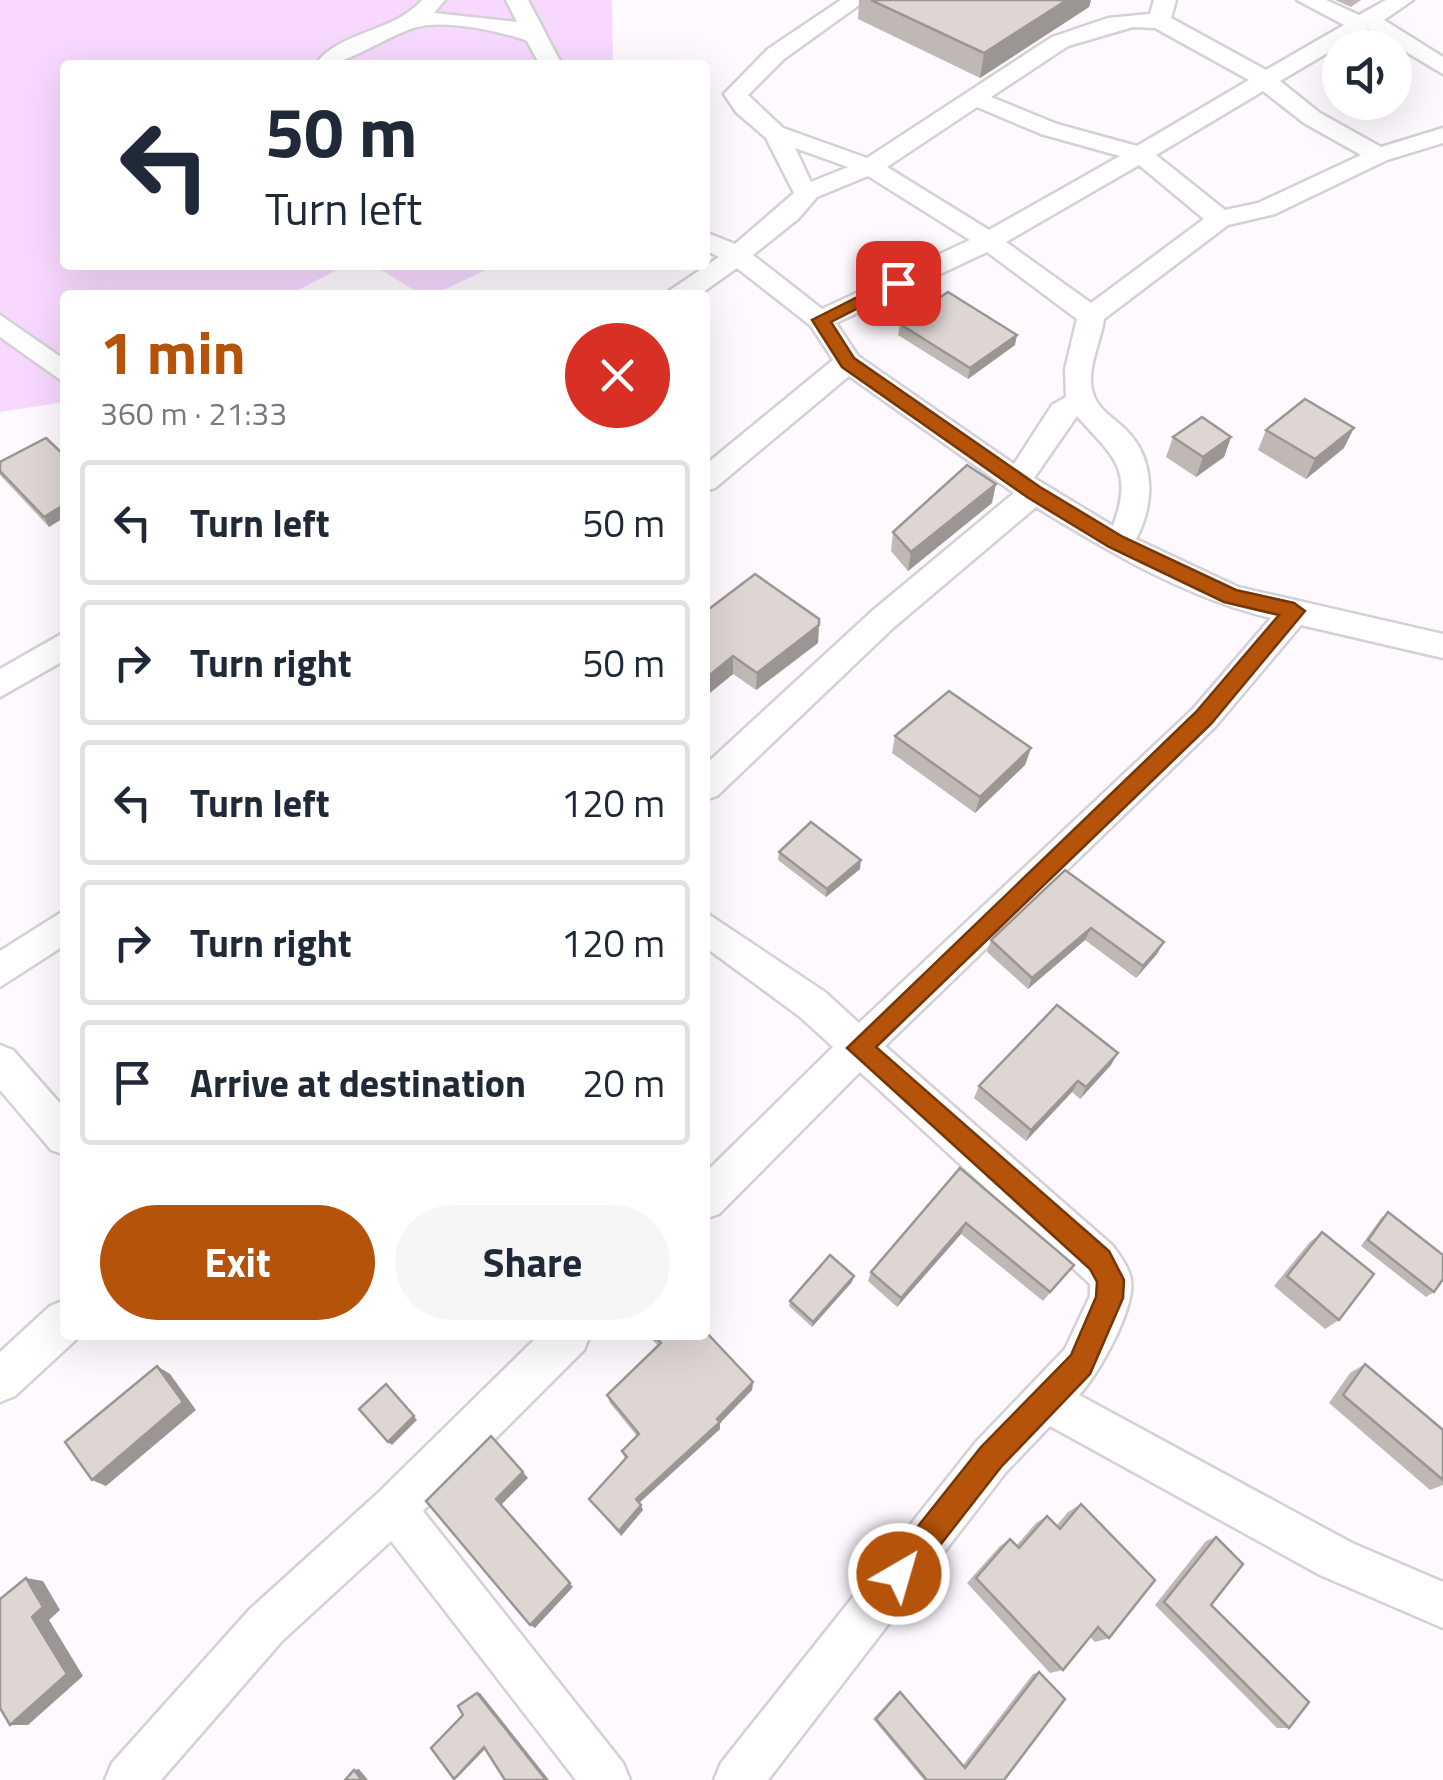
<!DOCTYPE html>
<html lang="en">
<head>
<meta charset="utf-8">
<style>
  :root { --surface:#fff; --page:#f6f6f7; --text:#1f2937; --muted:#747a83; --line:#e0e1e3; --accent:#b45309 }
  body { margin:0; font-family:"Titillium Web",sans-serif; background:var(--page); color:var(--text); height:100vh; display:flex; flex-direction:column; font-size:38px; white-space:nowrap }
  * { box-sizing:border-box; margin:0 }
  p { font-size:32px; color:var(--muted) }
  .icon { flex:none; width:55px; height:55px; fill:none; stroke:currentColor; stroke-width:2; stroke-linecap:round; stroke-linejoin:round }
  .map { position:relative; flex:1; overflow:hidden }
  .side { position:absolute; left:60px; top:290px; width:650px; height:1050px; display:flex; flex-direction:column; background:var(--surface); border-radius:10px; box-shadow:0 10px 40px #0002 }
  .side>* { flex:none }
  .top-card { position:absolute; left:60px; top:60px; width:650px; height:210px; border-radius:10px; box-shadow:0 10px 40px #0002; background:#fff; color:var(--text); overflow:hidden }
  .controls { position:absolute; left:1322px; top:30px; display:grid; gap:20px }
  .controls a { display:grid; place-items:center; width:90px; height:90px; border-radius:50%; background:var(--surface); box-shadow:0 10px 40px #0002; font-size:50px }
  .pin { position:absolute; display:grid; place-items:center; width:85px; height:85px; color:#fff; margin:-42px; border-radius:20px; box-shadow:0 5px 15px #0006 }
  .me { position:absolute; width:110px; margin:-55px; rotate:38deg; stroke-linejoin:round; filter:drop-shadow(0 0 8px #0008) }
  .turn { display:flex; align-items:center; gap:35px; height:210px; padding:0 40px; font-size:45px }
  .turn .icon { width:130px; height:130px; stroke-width:2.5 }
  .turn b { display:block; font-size:70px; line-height:85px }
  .round { display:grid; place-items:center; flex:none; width:105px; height:105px; border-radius:52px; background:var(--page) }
  .overview { display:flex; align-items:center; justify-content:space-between; height:170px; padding:0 40px }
  h1 { font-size:60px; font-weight:700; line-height:75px; color:var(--accent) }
  .cta { display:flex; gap:20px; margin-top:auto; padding:20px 40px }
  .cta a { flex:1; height:115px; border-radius:60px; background:var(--accent); color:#fff; font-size:40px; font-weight:700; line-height:115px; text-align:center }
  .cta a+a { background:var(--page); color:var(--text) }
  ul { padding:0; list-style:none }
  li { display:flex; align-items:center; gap:30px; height:125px; margin:0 20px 15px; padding:0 20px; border:5px solid var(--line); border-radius:10px }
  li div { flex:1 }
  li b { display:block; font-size:38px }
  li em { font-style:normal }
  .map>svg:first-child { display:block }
  .green { fill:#f7d8fe }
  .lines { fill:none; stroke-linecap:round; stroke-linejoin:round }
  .street-casing { stroke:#d5d0d6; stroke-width:5 }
  .street { fill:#fff; fill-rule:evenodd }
  .wall { fill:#bfb8b5 }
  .shaded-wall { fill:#9b9694 }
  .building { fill:#ded6d3; stroke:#9b9694; stroke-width:2.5 }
  .route { fill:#b45309; stroke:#753606; stroke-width:2.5 }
</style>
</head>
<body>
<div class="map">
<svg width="1443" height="1780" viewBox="0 0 1443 1780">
  <rect width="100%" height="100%" fill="#fef9ff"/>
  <g class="green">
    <path d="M0 0H612L613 65H65V265H346L289 295H65V402L0 412Z"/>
    <path d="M373 265H496L433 295H422Z"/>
  </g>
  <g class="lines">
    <g class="street-casing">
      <g id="street">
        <path d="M422 0H445L434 13 517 22 506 0H528L562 65H540L527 41C501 31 445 19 417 27 382 37 351 65 315 65 340 30 394 33 422 0Z"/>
        <path d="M841 0H866L784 59 748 95 783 128 867 158 1052 37 1108 18 1150 14 1154 0H1176L1171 18 1266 70 1344 25 1297 0H1326L1359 15 1386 0H1413L1384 20 1443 57V74L1368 29 1280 81 1320 113 1381 147 1443 128V143L1387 160 1275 214 1228 225 1104 319C1101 343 1084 372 1094 396 1099 410 1115 419 1126 430 1155 459 1155 504 1136 539L1238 587 1443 634V658L1301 625 1215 727 885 1046 1113 1246C1120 1256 1130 1269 1131 1281 1135 1309 1098 1376 1079 1395L1352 1543 1443 1582V1628L1320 1575 1050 1426 1006 1472 768 1780H714L721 1763 976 1442 1065 1349 1090 1296V1284L860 1072 719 1214 705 1219V1173L833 1047 799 1016 705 947V912L825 992 859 1023 1193 709 1271 618C1186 598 1110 552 1036 507L893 628 717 796 705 800V765L871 612 1014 493 849 376 715 488 705 491V465L833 360 811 326 737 268 699 295H663L719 257 705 250V232L735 244 794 193 766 138 736 112 724 94 768 49ZM1133 27 1155 28 1249 80 1137 146 1057 124 991 97 1068 46ZM1263 91 1304 123 1361 155 1258 203 1225 210 1156 155ZM977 107 1041 134 1120 156 989 230 887 167ZM795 148 848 167 811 182ZM1139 165 1204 219 1091 303 1006 242ZM868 176 970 240 822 309 753 255 798 219 817 197ZM987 252 1077 319 1065 369 1066 397 1052 405 1014 464 858 356 836 323ZM1077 416C1111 455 1135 467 1113 526L1034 478Z"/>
        <path d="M0 315 65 360V383L0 337Z"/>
        <path d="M65 632V660L0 697V669Z"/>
        <path d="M65 910V945L0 987V951Z"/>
        <path d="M0 1045 13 1050 65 1109V1155L51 1150 0 1090Z"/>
        <path d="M65 1300V1335L80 1336 15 1396 0 1402V1352L50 1306Z"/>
        <path d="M539 1335H590L584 1350 423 1511 623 1763 630 1780H576L391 1541 282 1641 161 1780H105L112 1763 250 1609 378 1493Z"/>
      </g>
    </g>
    <use href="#street" class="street"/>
  </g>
  <g class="wall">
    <path d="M859 0H1091L1089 7 980 78 858 19Z"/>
    <path d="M1335 0H1361L1351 7Z"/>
    <path d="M900 324 1015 345 968 379 898 335Z"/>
    <path d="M1266 430 1344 448 1306 479 1258 450Z"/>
    <path d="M1173 437H1231L1224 457 1196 477 1166 457Z"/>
    <path d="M65 456V517L49 527 0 475V462Z"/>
    <path d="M992 503 908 571 891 551 893 532Z"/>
    <path d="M705 606 709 609 819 625 818 643 756 690 733 674 705 697Z"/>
    <path d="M895 736 1031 748 1025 765 975 813 892 753Z"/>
    <path d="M779 852 860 869 826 897 778 860Z"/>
    <path d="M1065 870 1157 954 1136 978 1085 940 1028 989 987 952 991 940Z"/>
    <path d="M1111 1065 1080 1099 1072 1092 1026 1141 974 1098 979 1086Z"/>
    <path d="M960 1168 1074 1265 1043 1301 961 1234 897 1307 868 1281 871 1272Z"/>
    <path d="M1388 1212 1434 1292 1426 1297 1361 1246 1381 1218Z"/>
    <path d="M1322 1232 1339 1320 1325 1329 1274 1286 1309 1243Z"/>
    <path d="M852 1282 812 1327 789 1306 790 1301Z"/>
    <path d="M648 1335H705L753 1382 752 1390 720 1423V1429L639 1503 643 1510 621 1536 589 1499 625 1459 622 1451 637 1436 610 1403 607 1395 658 1346Z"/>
    <path d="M1365 1364 1443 1430V1485L1430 1490 1329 1403 1350 1373Z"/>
    <path d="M1081 1504 1109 1638 1095 1642 1090 1637 1063 1670 1050 1673 967 1583 1000 1546 1010 1539 1016 1546 1036 1523 1047 1516 1057 1525 1068 1512Z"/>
    <path d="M1216 1537 1211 1605 1289 1728H1277L1155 1605 1206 1541Z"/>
    <path d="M1039 1672 1004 1780H924L873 1719 897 1693 900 1692 963 1765 1033 1674Z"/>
  </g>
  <g class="shaded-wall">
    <path d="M1067 0H1091L1089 7 980 78 984 53Z"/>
    <path d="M1017 335 1015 345 968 379 970 368Z"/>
    <path d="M1354 428 1344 448 1306 479 1315 459Z"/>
    <path d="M1231 437 1224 457 1196 477 1203 457Z"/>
    <path d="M996 484 992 503 908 571 911 552Z"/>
    <path d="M65 504V517L49 527 44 517Z"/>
    <path d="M819 625 818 643 756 690 757 673Z"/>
    <path d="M733 656V674L705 697V679Z"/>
    <path d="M1031 748 1025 765 975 813 980 797Z"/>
    <path d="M861 860 860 869 826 897 827 889Z"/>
    <path d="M1091 928 1085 940 1028 989 1032 978Z"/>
    <path d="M1164 942 1157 954 1136 978 1143 966Z"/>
    <path d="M1118 1053 1111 1065 1080 1099 1086 1087Z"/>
    <path d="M1078 1081 1072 1092 1026 1141 1031 1130Z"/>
    <path d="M966 1223 961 1234 897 1307 901 1298Z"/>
    <path d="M854 1276 852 1282 812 1327 813 1322Z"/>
    <path d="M157 1366 170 1374 196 1410 106 1486 92 1480Z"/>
    <path d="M753 1382 752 1390 720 1423V1429L638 1504 636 1499Z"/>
    <path d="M386 1384 417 1420 392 1445 388 1442Z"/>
    <path d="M523 1472 528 1478 501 1505 573 1587 535 1628 530 1625 496 1499Z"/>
    <path d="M641 1505 643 1510 621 1536 619 1531Z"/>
    <path d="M26 1578 43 1581 60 1610 49 1620 83 1676 28 1725H10L32 1617Z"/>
    <path d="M477 1693H480L549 1780H546Z"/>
    <path d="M484 1747H487L457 1778 454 1779Z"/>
    <path d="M359 1769 368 1780H362L354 1770Z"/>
  </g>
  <g class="building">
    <path d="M871 0H1067L984 53Z"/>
    <path d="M948 292 1017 335 970 368 900 324Z"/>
    <path d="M1305 399 1354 428 1315 459 1266 430Z"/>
    <path d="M1202 417 1231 437 1203 457 1173 437Z"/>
    <path d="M46 438 65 456V504L44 517 0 471V462Z"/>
    <path d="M967 465 996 484 911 552 893 532Z"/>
    <path d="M755 574 819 619V625L757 673 733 656 705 679V606L709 609Z"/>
    <path d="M949 691 1031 748 980 797 895 736Z"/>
    <path d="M811 822 861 860 827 889 779 852Z"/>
    <path d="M1065 870 1164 942 1143 966 1091 928 1032 978 991 940Z"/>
    <path d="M1057 1005 1118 1053 1086 1087 1078 1081 1031 1130 979 1086Z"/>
    <path d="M960 1168 1074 1265 1050 1292 966 1223 901 1298 871 1272Z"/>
    <path d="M1388 1212 1443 1255V1279L1434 1292 1368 1240Z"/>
    <path d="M1322 1232 1374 1274 1339 1320 1287 1276Z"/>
    <path d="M830 1255 854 1276 813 1322 790 1301Z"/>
    <path d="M705 1331 753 1382 717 1419 720 1422 636 1499 641 1505 619 1531 589 1499 627 1457 622 1451 639 1434 607 1395 661 1343 654 1335H705Z"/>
    <path d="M1365 1364 1443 1430V1480L1343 1395Z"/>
    <path d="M157 1366 183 1402 92 1480 65 1442Z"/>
    <path d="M386 1384 414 1416 388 1442 359 1409Z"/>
    <path d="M491 1436 523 1472 496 1499 570 1583 530 1625 426 1501Z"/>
    <path d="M1081 1504 1155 1580 1109 1638 1098 1627 1063 1670 976 1578 1010 1539 1019 1548 1047 1516 1060 1529Z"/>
    <path d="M1216 1537 1243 1564 1211 1605 1309 1702 1289 1728 1164 1602Z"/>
    <path d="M26 1578 43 1607 32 1617 67 1674 10 1725 0 1708V1599Z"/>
    <path d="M1039 1672 1065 1699 1004 1780H927L876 1719 900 1692 965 1768Z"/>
    <path d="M477 1693 546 1780H505L484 1747 454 1779 431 1748 463 1715 458 1706Z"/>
    <path d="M354 1770 362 1780H345Z"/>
  </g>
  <path class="route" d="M893 279 907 283 831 322 854 358 1040 487 1123 537 1236 590 1294 603 1305 611 1211 724 876 1047 1109 1251 1124 1280 1123 1298 1090 1374 1001 1467 909 1585 899 1589 888 1585 884 1574 888 1564 981 1447 1071 1355 1096 1297 1097 1282 1090 1269 847 1048 1196 712 1279 615 1224 602 1109 547 1027 497 842 367 812 320Z"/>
</svg>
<div class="controls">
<a><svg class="icon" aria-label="sound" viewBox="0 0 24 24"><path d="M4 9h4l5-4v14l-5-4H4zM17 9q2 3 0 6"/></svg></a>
</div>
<div class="pin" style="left:898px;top:283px;background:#d93025"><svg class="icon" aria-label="arrive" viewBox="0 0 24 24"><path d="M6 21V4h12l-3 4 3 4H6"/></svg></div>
<svg class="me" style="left:899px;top:1574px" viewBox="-20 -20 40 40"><circle r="17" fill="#b45309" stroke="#fff" stroke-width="3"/><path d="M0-11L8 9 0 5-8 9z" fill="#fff"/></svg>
<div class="top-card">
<div class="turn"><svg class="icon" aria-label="left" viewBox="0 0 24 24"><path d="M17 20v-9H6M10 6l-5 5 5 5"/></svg><div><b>50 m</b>Turn left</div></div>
</div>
<section class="side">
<div class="overview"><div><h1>1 min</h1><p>360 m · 21:33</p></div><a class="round" style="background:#d93025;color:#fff"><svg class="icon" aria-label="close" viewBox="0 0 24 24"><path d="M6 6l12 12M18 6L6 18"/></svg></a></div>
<ul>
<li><svg class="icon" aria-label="left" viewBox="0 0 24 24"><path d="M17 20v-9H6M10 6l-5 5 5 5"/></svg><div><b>Turn left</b></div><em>50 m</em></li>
<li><svg class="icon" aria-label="right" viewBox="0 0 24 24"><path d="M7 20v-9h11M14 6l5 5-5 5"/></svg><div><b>Turn right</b></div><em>50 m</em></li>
<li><svg class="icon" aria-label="left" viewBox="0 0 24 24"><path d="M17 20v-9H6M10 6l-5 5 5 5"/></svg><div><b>Turn left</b></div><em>120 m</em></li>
<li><svg class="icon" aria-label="right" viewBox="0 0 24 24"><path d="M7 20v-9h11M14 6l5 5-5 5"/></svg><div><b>Turn right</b></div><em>120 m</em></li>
<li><svg class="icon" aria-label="arrive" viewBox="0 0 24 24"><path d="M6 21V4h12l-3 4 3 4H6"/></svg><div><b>Arrive at destination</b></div><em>20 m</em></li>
</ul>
<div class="cta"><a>Exit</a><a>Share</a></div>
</section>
</div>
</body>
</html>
